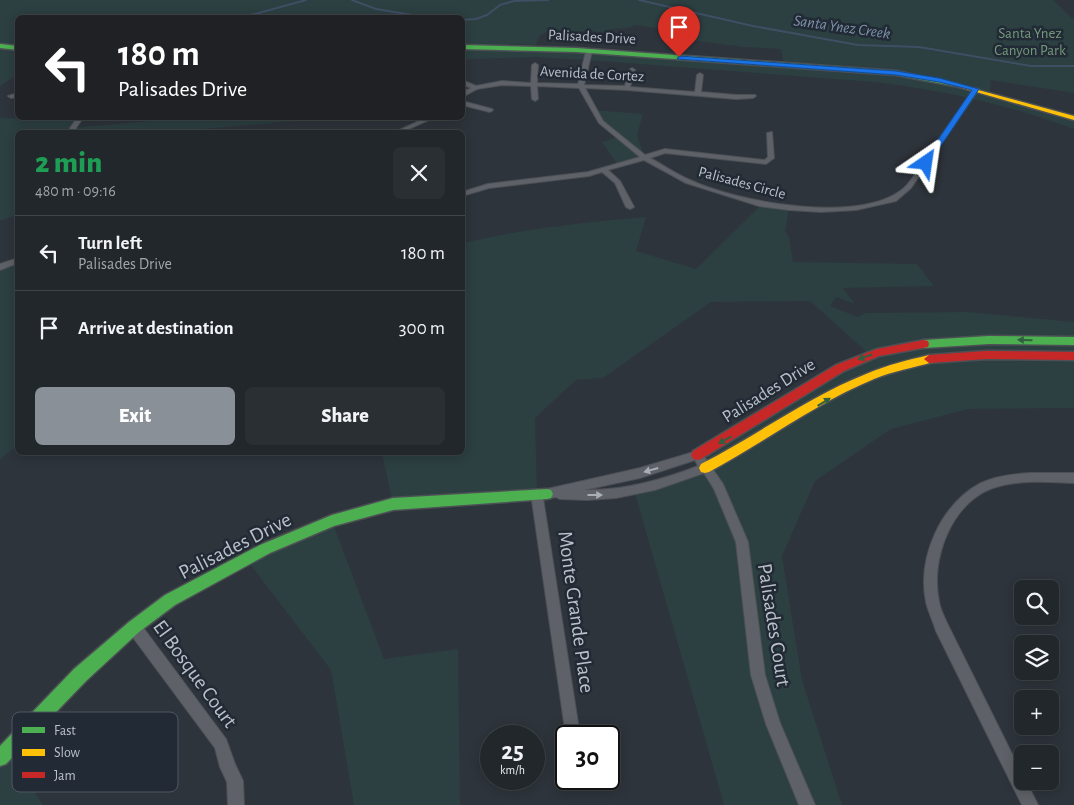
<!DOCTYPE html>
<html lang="en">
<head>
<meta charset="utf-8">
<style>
  :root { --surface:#22272c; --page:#2a2f34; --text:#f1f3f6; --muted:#a2a5a9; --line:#3f4448; --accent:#899098 }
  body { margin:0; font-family:"Alegreya Sans",sans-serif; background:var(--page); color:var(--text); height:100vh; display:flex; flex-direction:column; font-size:19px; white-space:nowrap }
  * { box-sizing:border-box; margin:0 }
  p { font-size:16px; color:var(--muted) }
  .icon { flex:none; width:28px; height:28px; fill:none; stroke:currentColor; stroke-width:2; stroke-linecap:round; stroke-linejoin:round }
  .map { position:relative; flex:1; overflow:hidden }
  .sheet { position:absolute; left:15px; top:130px; width:450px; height:325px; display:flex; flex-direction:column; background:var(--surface); border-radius:8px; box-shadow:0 2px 12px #0003,0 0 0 1px var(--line) }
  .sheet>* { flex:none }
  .hud { position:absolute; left:15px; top:15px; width:450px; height:105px; border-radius:8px; box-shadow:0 2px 12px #0003,0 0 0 1px var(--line); background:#202124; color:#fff; overflow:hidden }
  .tools { position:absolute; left:1014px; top:580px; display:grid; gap:10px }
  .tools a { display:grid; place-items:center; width:45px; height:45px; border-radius:8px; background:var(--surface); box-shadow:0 2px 12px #0003,0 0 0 1px var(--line); font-size:25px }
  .speed { position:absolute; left:480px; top:725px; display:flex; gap:10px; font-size:25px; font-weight:700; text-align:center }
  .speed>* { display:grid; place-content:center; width:65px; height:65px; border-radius:50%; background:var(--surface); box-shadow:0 2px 12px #0003,0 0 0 1px var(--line); line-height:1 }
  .speed small { font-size:12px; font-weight:400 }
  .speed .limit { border:2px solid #111; border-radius:8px; background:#fff; color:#111 }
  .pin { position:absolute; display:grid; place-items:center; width:42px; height:42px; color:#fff; margin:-51px -21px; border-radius:50% 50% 50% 0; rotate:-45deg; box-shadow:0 0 5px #0007 }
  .pin .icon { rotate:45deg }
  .me { position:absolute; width:55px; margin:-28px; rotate:32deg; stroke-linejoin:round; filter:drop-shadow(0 0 4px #0008) }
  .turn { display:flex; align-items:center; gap:18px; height:105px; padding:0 20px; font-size:22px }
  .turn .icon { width:65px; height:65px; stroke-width:2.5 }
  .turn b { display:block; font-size:35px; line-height:42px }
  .round { display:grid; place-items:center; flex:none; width:52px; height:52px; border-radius:8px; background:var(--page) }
  .headline { display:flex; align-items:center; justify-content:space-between; height:85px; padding:0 20px }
  h1 { font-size:30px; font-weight:800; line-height:38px; color:#1e9e55 }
  .action { display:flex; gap:10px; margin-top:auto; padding:10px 20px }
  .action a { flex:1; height:58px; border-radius:8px; background:var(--accent); color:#fff; font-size:20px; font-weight:800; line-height:58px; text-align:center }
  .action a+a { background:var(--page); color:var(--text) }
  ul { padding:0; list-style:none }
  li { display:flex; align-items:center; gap:15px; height:75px; padding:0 20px; border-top:1px solid var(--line) }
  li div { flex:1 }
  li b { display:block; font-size:19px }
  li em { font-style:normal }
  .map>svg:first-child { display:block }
  .green { fill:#2c3f41; fill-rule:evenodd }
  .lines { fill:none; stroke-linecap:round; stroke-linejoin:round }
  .stream { stroke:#3e4f64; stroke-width:2 }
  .street-casing { stroke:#4c5055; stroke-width:2 }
  .fast-casing { stroke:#4c5055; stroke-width:3 }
  .slow-casing { stroke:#4c5055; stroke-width:3 }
  .jam-casing { stroke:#4c5055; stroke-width:3 }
  .street { fill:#5e6268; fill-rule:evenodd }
  .fast { fill:#4caf50; fill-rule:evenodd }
  .slow { fill:#ffc107; fill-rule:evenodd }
  .jam { fill:#c62828; fill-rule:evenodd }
  .oneway { fill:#335f40 }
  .oneway2 { fill:#a8aeb6 }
  .route { fill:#1a73e8; stroke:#114b97 }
  .labels { text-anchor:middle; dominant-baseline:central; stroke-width:5; stroke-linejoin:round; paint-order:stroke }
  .far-park-label { font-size:15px; fill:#73997b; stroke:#222a35 }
  .far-street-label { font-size:15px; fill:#bac1ca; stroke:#222a35 }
  .far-water-label { font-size:16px; font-style:italic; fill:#7d92aa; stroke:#222a35 }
  .street-label { font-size:18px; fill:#bac1ca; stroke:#222a35 }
  .near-street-label { font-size:21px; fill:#bac1ca; stroke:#222a35 }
  .key { fill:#222a35; stroke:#505762; stroke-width:1 }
  .key-label { font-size:14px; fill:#bac1ca }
</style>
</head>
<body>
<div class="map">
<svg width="1074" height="805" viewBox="0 0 1074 805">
  <rect width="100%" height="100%" fill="#2e343b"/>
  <g class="green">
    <path d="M0 0H1053L1074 20V93L991 80 990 92 1070 116 1074 114V129C1009 105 943 90 874 82L586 60 536 57 471 59 463 61 462 18C429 18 395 19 362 18 340 16 322 11 300 18H18L17 75 0 86ZM635 25 669 30V37L743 47 781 49 784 65 509 47 510 44 536 45 539 36 548 31 575 34 586 30 604 33C619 24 621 33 635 25Z"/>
    <path d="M594 110 643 114 637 135 644 157 618 165 602 142 618 137 601 122Z"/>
    <path d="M0 118 78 119 74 128 180 118H325L170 132H18L17 215 0 221Z"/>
    <path d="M762 204 789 208 785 231 789 237 793 262 917 264 934 286 843 288 855 304 836 297 830 306 858 317 865 313 968 312 1074 322V408L968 409 891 429 815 481 782 556 802 680 842 805H724L634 490 704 469 697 455 870 355 810 301 711 302 603 378 576 380 535 418 537 494 393 504 382 453 462 452 463 243C523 229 584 222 646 217L636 251 696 269Z"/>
    <path d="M17 260V446L0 459V267Z"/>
    <path d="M332 521 384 659 458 649 460 805H354L331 670 246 559Z"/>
    <path d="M7 751 43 805H0V758Z"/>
  </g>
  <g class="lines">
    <g class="stream">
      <path d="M352 0 376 9 430 18"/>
      <path d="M639 0 753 26 858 45 919 47 1031 66H1074"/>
      <path d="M240 18 306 0"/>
      <path d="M462 20 476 19 487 15 500 5 514 1 548 0"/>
    </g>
    <g class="street-casing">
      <g id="street">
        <path d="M589 49 592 51 584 85 625 86 629 70 632 68 635 70 630 87 695 92 697 75 700 73 703 75 701 92 736 95H755L756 96 753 98 736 99 627 90 585 88 603 121 645 155 665 149 765 160 768 157 767 133 772 132 774 158 766 164 665 153 650 158C663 165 676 174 690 180 736 202 868 227 907 185 915 176 921 164 928 154 944 132 959 110 974 88L979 89 911 188 896 201 856 210 821 212 789 210 759 206 686 183 644 160 608 170 620 181 634 207 630 209 626 207 615 183 602 172 589 176 489 188 462 196V192L488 184 588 172 640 157 599 123 579 88 537 86 538 99 535 101 532 99 531 86 502 85 477 89 462 97V92L471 88 462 84V80L476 86 502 81 531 83 532 65 535 63 538 65 537 83 578 84 586 51Z"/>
        <path d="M18 93V97L11 98 8 96Z"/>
        <path d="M462 101 492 109 493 110 490 112 462 105Z"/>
        <path d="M77 118H83L76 128 77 132H71L70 128Z"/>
        <path d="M426 118H433L402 132H395Z"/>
        <path d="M18 258V263L0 270V264Z"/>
        <path d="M697 451 701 452 723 484 748 542 765 675 780 723 815 805H799L766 724 751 675 736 542 714 489 704 473 655 490 616 498 587 500 560 499 556 497 547 499 543 498 580 736 566 737V736L531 494 533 491 537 489 542 493 547 489 640 468ZM695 460 698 466C662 480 623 491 584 490L640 478Z"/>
        <path d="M1030 473H1074V483C1048 482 1019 479 993 488 951 503 930 560 939 601 940 609 944 616 947 623L1022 774V781H1026L1038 805H1022L936 631C933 621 928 611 926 602 917 557 941 504 981 483 996 476 1013 474 1030 473Z"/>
        <path d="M134 620 139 622 226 739 235 764 243 781 244 805H228L227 782 220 767 215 748 129 632 127 627 129 622Z"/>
        <path d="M566 779H582L579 786 574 789 569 786Z"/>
      </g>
    </g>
    <g class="fast-casing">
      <g id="fast">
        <path d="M0 44 18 46V50L0 48Z"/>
        <path d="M462 45 576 48 896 71 957 84 954 86 896 75 576 52 462 49Z"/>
        <path d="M989 336 1074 337V345L989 344 924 348 919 344 924 340Z"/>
        <path d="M547 489 551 490 553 494 551 498 547 499 393 510 334 526 270 553 175 605 139 632 86 681 6 764 0 766V746L74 669 129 622 165 595 260 545 332 515 393 498Z"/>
      </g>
    </g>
    <g class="slow-casing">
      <g id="slow">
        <path d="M952 83 1074 116V120L952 85Z"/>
        <path d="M929 355 934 359 933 362C913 368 893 371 874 379 816 403 765 442 709 472L705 473 701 472 699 468 701 464C756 436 808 397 866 374 887 365 908 360 929 355Z"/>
      </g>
    </g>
    <g class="jam-casing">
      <g id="jam">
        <path d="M924 340 928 341 929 344 928 347 879 356 844 371 701 459 697 460 693 459 691 455 693 451 836 365 877 349Z"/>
        <path d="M986 351 1074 352V360L986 359 929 363 924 359 929 355Z"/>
      </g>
    </g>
    <use href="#street" class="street"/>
    <use href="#fast" class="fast"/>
    <use href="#slow" class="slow"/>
    <use href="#jam" class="jam"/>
  </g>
  <defs><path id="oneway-solid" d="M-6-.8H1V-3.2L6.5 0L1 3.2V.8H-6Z" transform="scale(1.25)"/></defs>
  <g class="oneway">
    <use href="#oneway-solid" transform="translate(1025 340) rotate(-179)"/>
    <use href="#oneway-solid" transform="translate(865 357) rotate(161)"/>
    <use href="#oneway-solid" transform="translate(824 402) rotate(-31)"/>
    <use href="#oneway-solid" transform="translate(725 440) rotate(151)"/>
  </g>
  <g class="oneway2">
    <use href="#oneway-solid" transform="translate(651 470) rotate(164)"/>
    <use href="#oneway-solid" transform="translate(595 495)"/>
  </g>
  <path class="route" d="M679 56 896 71 939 78 979 89 928 165H926L922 163 972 90 939 82 896 75 677 59Z"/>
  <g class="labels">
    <g class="far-park-label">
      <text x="1030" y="33">Santa Ynez<tspan x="1030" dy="17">Canyon Park</tspan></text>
    </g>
    <g class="far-street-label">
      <text transform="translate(592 37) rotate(3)">Palisades Drive</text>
      <text transform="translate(592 74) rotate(3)">Avenida de Cortez</text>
      <text transform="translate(742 183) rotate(15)">Palisades Circle</text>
    </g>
    <g class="far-water-label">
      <text transform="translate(842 27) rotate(8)">Santa Ynez Creek</text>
    </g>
    <g class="street-label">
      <text transform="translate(769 391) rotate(-32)">Palisades Drive</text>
    </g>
    <g class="near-street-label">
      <text transform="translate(235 546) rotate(-27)">Palisades Drive</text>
      <text transform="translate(576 612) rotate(82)">Monte Grande Place</text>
      <text transform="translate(774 625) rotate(81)">Palisades Court</text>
      <text transform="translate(195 674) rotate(54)">El Bosque Court</text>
    </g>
  </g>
  <rect x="12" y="712" width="166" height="80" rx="8" class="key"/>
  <rect x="22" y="727" width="23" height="6" fill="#4caf50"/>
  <rect x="22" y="749" width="23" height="7" fill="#ffc107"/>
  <rect x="22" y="772" width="23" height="6" fill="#c62828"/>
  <g class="key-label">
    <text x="54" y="735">Fast</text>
    <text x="54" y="757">Slow</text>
    <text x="54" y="780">Jam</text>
  </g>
</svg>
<div class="tools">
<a><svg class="icon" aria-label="search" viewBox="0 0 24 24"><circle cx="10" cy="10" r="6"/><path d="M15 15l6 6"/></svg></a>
<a><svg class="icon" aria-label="layers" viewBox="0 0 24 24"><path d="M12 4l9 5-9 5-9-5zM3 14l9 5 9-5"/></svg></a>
<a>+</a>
<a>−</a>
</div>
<div class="speed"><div>25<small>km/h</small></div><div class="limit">30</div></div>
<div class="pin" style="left:679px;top:57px;background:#d93025"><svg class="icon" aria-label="arrive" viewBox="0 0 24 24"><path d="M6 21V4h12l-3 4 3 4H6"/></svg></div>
<svg class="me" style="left:926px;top:163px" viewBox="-20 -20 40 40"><path d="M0-17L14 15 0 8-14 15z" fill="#1a73e8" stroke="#fff" stroke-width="4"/></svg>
<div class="hud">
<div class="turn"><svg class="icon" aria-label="left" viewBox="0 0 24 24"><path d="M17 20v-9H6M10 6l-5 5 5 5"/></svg><div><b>180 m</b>Palisades Drive</div></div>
</div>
<section class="sheet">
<div class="headline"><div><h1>2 min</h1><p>480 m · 09:16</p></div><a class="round"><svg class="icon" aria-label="close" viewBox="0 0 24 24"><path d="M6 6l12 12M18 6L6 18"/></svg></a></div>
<ul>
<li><svg class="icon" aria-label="left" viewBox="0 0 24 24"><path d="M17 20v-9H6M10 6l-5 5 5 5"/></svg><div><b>Turn left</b><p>Palisades Drive</p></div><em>180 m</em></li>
<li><svg class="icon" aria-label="arrive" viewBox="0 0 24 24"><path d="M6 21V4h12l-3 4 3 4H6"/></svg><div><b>Arrive at destination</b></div><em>300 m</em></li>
</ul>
<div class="action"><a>Exit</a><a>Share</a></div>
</section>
</div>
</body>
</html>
